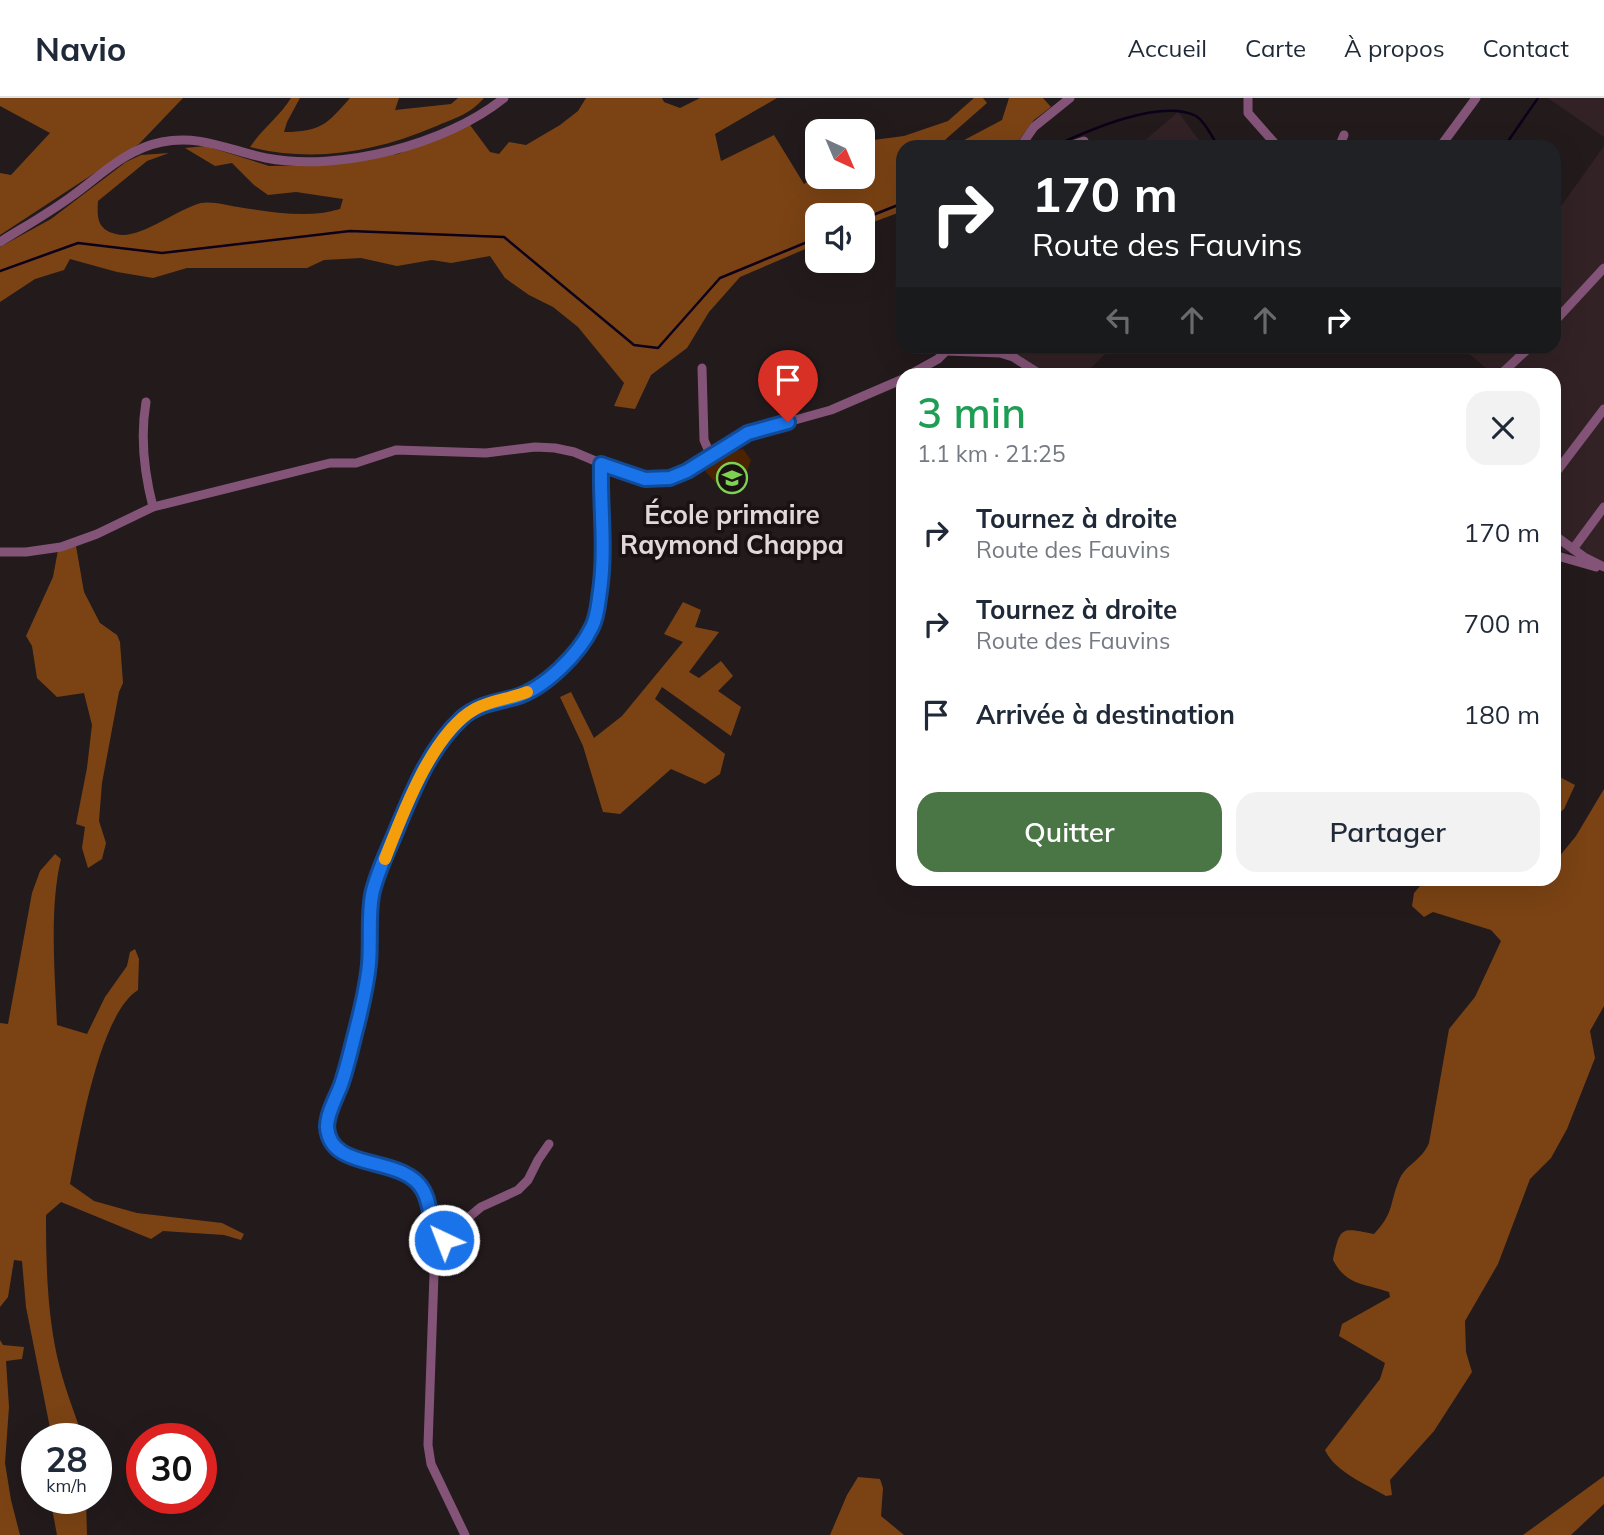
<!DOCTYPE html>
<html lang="fr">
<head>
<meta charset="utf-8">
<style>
  :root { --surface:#fff; --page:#f2f2f3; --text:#1f2937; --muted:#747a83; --line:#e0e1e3; --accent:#4a7544 }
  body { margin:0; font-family:Mulish,sans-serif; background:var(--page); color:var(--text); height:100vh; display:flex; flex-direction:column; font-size:26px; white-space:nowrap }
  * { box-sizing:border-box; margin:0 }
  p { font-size:23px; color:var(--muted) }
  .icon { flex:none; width:38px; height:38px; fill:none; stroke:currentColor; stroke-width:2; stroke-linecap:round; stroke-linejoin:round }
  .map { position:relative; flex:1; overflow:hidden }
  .drawer { position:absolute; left:896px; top:270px; width:665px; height:518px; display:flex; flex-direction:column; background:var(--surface); border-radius:21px; box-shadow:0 7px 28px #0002 }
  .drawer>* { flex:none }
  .top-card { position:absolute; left:896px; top:42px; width:665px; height:214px; border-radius:21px; box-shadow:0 7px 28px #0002; background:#202124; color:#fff; overflow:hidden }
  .needle { width:46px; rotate:136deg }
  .buttons { position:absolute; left:805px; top:21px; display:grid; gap:14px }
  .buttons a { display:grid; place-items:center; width:70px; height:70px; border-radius:14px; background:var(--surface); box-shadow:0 7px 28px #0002; font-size:35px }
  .speed { position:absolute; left:21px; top:1325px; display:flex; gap:14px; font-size:35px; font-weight:700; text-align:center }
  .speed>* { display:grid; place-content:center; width:91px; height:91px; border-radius:50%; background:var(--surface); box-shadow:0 7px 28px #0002; line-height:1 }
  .speed small { font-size:18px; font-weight:400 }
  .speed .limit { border:10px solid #d22; background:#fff; color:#111 }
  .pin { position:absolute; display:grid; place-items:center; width:60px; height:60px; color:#fff; margin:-72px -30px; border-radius:50% 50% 50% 0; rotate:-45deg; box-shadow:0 0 7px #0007 }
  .pin .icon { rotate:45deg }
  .me { position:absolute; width:77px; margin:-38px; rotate:317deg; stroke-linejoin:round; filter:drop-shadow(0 0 5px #0008) }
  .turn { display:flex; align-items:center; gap:24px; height:147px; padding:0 21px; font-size:32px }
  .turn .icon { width:91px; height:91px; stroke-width:2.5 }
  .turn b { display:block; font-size:49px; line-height:60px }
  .lanes { display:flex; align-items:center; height:66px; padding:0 21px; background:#0003; justify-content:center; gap:35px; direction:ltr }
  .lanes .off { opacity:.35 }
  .round { display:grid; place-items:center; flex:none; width:74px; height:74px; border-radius:21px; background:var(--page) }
  .headline { display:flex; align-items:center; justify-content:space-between; height:119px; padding:0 21px }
  h1 { font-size:42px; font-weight:600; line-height:52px; color:#1e9e55 }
  .action { display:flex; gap:14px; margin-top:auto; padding:14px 21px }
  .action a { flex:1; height:80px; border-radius:21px; background:var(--accent); color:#fff; font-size:28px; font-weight:600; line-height:80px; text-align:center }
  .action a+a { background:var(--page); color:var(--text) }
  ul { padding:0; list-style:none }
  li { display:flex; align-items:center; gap:21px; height:91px; padding:0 21px }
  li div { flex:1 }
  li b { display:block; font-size:26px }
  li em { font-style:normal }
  header { display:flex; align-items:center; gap:42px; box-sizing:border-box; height:98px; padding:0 35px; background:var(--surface); border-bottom:2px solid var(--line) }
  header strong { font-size:33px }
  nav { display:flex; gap:38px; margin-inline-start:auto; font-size:24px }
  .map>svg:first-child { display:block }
  .built { fill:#322226 }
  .green { fill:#4b2300 }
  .forest { fill:#7b4314 }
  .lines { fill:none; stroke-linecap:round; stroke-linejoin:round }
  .stream { stroke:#0d001a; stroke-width:2.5 }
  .minor { stroke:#845478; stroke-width:9 }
  .route-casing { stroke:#114b97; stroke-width:18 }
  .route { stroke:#1a73e8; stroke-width:12 }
  .slow { stroke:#f59e0b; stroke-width:12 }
  .labels { text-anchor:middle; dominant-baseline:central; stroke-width:7; stroke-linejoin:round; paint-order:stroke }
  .poi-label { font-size:26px; font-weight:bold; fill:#e0d9da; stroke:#1a1113 }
</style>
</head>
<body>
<header>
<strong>Navio</strong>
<nav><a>Accueil</a><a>Carte</a><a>À propos</a><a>Contact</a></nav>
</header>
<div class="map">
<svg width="1604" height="1437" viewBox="0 0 1604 1437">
  <rect width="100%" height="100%" fill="#231a1c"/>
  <g class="built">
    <path d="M1548 0H1604V39Z"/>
    <path d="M1178 14 1204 49H1137L1156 33Z"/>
    <path d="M1604 48V465L1554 451V276H1493L1461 249 1554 248V118Z"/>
    <path d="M991 249H1112L1085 276H1038L1011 255Z"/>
  </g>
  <path class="green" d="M743 351 751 362 747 374 741 366 716 385 705 373 729 354Z"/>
  <g class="forest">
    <path d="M0 0H183L139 46 0 137V75L11 77 50 35 0 8Z"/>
    <path d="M291 0H300L287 24 284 34C321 34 327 26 350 0H399L395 12 451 6 458 0H484C469 17 455 20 434 29 375 54 313 65 250 49 262 31 280 18 291 0Z"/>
    <path d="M586 0H662L664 4 680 10 700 0H777L715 36 721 63 774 37 804 86 817 77 863 79V48L873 42 904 38 948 23 974 0H983L987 5 946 41 942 49H903V113L863 128V117H817V146L740 179 709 214 687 250 651 277 635 311 614 308 624 285 578 229 553 209 529 197 505 180 490 158 451 165 432 162 397 168 361 160 324 162 307 170H187L153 180 117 174 70 161 64 172 35 181 0 204V149L51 121 126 64 141 57 169 55 147 63 98 103C97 120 97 131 116 136 138 143 177 111 201 105 212 103 227 107 238 109 270 114 309 121 340 111L343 101 296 94 268 97 254 87 232 65 215 68 185 50 206 48 269 68 324 67 398 56 470 27 490 54 499 56 509 44 526 47 560 27 578 13Z"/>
    <path d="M1009 0H1043L1051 9 1034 22 1014 49H951L1002 22Z"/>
    <path d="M76 448 84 494 100 525 117 537 120 544 123 585 119 594 102 685 99 723 106 745 102 761 88 770 82 750 85 729 76 726 87 670 92 627 84 595 57 599 37 580 32 548 26 538 53 479 58 452Z"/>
    <path d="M683 504 701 512 695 529 719 534 689 574 699 580 721 563 733 578 718 593 741 609 731 638 662 589 655 601 725 656 720 676 705 686 671 671 620 716 603 714 583 648 560 599 571 594 594 640 622 618 683 544 664 536Z"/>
    <path d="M1554 676 1575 687 1564 711 1554 720Z"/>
    <path d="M1604 691V908L1590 933 1595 960 1567 1031 1551 1060 1530 1081 1498 1166 1465 1223 1466 1254 1472 1274 1434 1333 1390 1382 1392 1397 1386 1398C1366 1386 1335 1374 1325 1352L1380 1281 1385 1265 1339 1238 1342 1226 1390 1199 1389 1194C1363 1185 1347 1188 1333 1162 1340 1127 1342 1130 1374 1136 1395 1114 1389 1105 1400 1080 1407 1066 1422 1062 1429 1045L1449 931 1475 899 1501 843 1491 832 1433 814 1424 819 1412 808 1414 795 1426 781H1528L1536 787 1542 781 1554 780V765L1576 738Z"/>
    <path d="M55 756 61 761C49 810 55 877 57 927L87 936 105 899 127 868 130 854 135 851 139 861 138 892C99 916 79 1041 70 1086L94 1103 137 1115 222 1125 244 1136 241 1142 224 1137 163 1133 151 1141 61 1104 46 1117C46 1165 47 1211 57 1258 63 1286 74 1313 83 1340H52L26 1209 22 1163 14 1162 8 1199 0 1209V925L8 926 32 795 40 773Z"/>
    <path d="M0 1242 3 1247 24 1249 22 1261 6 1263 9 1309 5 1365 11 1402 20 1437H0Z"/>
    <path d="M1604 1378V1406L1571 1437H1523Z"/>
    <path d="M858 1379 880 1381 883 1390 881 1418 904 1437H830L847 1397Z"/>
    <path d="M50 1400H86L87 1437H57Z"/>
  </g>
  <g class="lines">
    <g class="stream">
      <path d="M1052 49C1087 33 1160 0 1196 18 1206 24 1212 40 1219 49"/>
      <path d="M1504 49 1538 0"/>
      <path d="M863 121 903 105"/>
      <path d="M0 173 78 145 162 155 350 133 504 139 634 247 658 250 720 180 817 140"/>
    </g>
    <g class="minor">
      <path d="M1248 0V15L1278 49"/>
      <path d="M1020 49 1034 29 1070 0"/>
      <path d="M1066 49 1084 43"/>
      <path d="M1339 49 1344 37"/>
      <path d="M1440 49 1476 0"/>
      <path d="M0 144C24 129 49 115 72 98 101 77 126 51 162 44 200 36 231 53 266 60 339 74 446 47 504 0"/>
      <path d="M1554 224 1604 170"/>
      <path d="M946 253 1000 255 1013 259 1040 276"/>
      <path d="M702 270 704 342 711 358"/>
      <path d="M911 276 938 261 946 253"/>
      <path d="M1501 276 1531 248"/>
      <path d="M146 304C140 339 144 374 153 409"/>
      <path d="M1554 377 1604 311"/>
      <path d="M1554 437 1584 459 1604 469"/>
      <path d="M1573 451 1604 409"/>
      <path d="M0 454H26L61 449 97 436 153 409 330 365H356L396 352 486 355 535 349 555 350 574 354 631 378 657 382 687 373 748 335 831 312 903 281"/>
      <path d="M1554 457 1596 469"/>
      <path d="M433 1149 481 1109 518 1092 528 1082 538 1062 549 1046"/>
      <path d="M465 1437 431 1366 428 1347 434 1176 429 1112 423 1091 416 1082 400 1071 358 1061 340 1054 328 1033 329 1018 347 968 366 885 369 865 372 799 390 747 419 681 454 628 477 610 517 598 543 586 553 578 591 530 596 518 604 449 601 366"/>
    </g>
  </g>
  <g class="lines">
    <g class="route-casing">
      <path id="route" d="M444 1142 433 1149C431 1131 432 1108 423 1092 403 1056 330 1075 327 1029 327 1014 337 999 342 984 348 966 352 947 357 928 362 908 367 887 369 866 371 843 368 820 372 797 376 777 386 757 394 738 411 697 429 650 462 620 478 606 497 604 516 599 545 590 579 556 592 529 598 517 598 505 600 493 606 450 600 409 601 366L645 381 670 380 687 373 748 335 788 324"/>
    </g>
    <use href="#route" class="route"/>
    <path class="slow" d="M385 761C402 717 432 635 475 611 491 602 510 601 527 594"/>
  </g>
  <defs>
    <g id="school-ring" transform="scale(1.575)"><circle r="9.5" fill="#1a1113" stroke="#7ed153" stroke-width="1.5"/><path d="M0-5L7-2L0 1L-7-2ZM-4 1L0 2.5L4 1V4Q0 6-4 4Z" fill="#7ed153"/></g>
  </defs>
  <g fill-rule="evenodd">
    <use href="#school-ring" x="732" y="380"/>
  </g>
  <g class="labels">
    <g class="poi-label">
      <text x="732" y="416">École primaire<tspan x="732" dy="30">Raymond Chappa</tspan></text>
    </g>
  </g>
</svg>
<div class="buttons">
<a><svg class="needle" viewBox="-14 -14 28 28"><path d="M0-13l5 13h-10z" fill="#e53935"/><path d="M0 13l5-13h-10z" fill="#747a83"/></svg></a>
<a><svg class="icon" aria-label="sound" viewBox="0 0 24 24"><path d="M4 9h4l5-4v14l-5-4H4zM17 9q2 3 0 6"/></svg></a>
</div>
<div class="speed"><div>28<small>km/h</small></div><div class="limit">30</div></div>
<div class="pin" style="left:788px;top:324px;background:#d93025"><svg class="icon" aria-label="arrive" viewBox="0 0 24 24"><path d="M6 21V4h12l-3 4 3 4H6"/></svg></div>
<svg class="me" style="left:444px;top:1142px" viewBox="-20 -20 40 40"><circle r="17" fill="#1a73e8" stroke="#fff" stroke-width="3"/><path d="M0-11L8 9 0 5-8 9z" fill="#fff"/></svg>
<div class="top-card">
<div class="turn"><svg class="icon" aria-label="right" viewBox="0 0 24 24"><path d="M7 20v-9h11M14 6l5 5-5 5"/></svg><div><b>170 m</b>Route des Fauvins</div></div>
<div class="lanes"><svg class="icon off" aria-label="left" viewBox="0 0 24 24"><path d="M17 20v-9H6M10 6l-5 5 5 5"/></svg><svg class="icon off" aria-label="ahead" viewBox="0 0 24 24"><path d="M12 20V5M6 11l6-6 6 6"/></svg><svg class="icon off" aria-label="ahead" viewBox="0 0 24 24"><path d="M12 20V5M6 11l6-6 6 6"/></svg><svg class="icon" aria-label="right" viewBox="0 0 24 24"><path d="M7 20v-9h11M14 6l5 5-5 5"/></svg></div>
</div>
<section class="drawer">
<div class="headline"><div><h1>3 min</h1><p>1.1 km · 21:25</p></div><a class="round"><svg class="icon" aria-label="close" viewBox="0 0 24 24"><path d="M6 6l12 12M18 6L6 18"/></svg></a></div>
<ul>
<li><svg class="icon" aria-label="right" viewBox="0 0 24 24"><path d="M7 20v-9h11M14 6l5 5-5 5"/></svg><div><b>Tournez à droite</b><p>Route des Fauvins</p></div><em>170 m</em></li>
<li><svg class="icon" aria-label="right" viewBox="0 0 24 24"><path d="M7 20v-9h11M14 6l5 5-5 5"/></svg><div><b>Tournez à droite</b><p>Route des Fauvins</p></div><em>700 m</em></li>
<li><svg class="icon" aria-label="arrive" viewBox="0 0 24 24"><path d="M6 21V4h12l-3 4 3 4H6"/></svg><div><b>Arrivée à destination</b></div><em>180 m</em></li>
</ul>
<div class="action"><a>Quitter</a><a>Partager</a></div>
</section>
</div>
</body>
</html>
